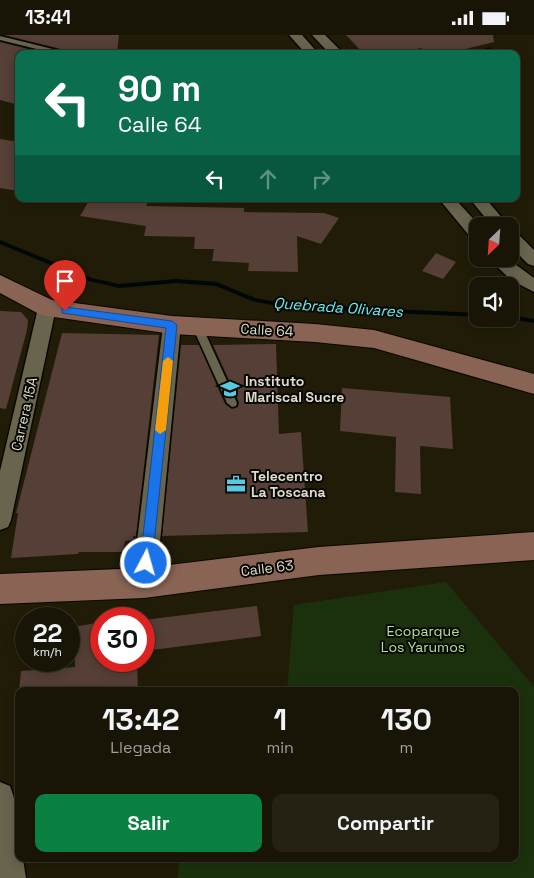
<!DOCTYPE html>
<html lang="es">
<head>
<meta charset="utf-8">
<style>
  :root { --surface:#181506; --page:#252214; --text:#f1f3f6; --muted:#9f9f9b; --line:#363428; --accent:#0b8043 }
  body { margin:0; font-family:"Space Grotesk",sans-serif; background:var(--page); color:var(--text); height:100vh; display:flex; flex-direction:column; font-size:19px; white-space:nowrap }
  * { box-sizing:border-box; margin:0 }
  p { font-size:16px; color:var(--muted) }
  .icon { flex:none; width:28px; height:28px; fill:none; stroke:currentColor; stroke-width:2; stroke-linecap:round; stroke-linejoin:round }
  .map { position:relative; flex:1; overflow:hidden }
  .details { position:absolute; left:15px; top:652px; width:504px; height:175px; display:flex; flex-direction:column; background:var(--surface); border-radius:10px; box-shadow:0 2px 12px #0003,0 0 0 1px var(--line) }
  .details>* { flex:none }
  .banner { position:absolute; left:15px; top:15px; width:505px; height:152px; border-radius:10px; box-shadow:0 2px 12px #0003,0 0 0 1px var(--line); background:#0b6e4f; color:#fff; overflow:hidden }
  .needle { width:32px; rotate:205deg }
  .fabs { position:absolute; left:469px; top:182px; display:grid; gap:10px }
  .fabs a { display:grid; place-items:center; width:50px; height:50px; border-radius:10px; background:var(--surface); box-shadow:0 2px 12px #0003,0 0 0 1px var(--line); font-size:25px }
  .speed { position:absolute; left:15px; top:572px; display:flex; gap:10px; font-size:25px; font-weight:700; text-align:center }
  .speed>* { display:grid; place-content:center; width:65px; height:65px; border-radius:50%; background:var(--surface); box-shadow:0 2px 12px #0003,0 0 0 1px var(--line); line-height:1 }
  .speed small { font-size:12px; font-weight:400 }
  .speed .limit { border:8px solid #d22; background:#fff; color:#111 }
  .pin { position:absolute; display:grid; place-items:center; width:42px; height:42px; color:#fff; margin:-51px -21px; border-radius:50% 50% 50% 0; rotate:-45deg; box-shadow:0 0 5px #0007 }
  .pin .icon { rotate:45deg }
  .me { position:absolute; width:55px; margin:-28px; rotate:6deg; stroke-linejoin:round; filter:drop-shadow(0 0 4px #0008) }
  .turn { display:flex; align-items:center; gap:18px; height:105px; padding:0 20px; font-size:22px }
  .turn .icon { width:65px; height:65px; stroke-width:2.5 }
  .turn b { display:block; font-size:35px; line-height:42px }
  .lanes { display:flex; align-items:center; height:48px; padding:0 20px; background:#0003; justify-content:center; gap:25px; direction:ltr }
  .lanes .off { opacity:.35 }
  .eta { display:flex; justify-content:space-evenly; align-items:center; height:85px; text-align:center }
  .eta b { font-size:30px; font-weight:600; line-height:35px }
  .action { display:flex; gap:10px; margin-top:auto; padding:10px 20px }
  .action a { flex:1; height:58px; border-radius:10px; background:var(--accent); color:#fff; font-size:20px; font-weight:600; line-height:58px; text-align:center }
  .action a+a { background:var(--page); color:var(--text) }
  .status { display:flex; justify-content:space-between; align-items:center; height:35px; padding:0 25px; background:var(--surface); direction:ltr }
  .status svg { height:14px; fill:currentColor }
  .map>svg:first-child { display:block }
  .green { fill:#1b310d }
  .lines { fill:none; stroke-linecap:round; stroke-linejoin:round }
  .stream { fill:#000708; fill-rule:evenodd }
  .building { fill:#553f36 }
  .lane-casing { stroke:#0a0700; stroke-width:3 }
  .street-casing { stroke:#0a0700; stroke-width:3 }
  .secondary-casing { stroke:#0a0700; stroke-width:2 }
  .lane { fill:#68644e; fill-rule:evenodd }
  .street { fill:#68644e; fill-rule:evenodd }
  .secondary { fill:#896454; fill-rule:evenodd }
  .route { fill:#1a73e8; stroke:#114b97 }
  .slow { fill:#f59e0b }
  .labels { text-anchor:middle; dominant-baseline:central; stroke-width:4; stroke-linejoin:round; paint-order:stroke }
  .street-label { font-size:14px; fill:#dedccf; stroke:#080702 }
  .poi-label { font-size:14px; font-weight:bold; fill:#dedccf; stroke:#080702; text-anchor:start }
  .park-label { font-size:14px; fill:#b1e195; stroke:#080702 }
  .water-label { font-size:15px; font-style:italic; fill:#6cecf3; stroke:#080702 }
</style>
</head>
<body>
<div class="status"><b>13:41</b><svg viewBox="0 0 49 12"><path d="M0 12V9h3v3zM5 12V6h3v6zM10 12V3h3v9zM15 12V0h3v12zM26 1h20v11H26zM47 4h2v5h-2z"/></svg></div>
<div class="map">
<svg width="534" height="843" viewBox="0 0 534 843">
  <rect width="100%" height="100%" fill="#201c08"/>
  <path class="green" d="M446 547 534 652V843H178L179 824H515V656H287L294 570Z"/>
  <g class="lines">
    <g class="stream">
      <path d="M0 205 92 243 119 249 176 244 217 247 255 263 288 269 478 278V282L288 273 252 266 216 251 176 248 119 253 89 246 0 209Z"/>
      <path d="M510 280 534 284V288L509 284H510Z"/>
    </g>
  </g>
  <g class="building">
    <path d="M4 0H119L117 19H72L69 16Z"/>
    <path d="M346 0H493L494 7 445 19H427L421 13 394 19H364Z"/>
    <path d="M0 7 48 19H19V70L0 65Z"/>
    <path d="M0 104 19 107V156L0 153Z"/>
    <path d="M90 164H150L146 171 244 173V177L324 178 339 183 321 209 297 201 298 237 248 236 249 228 212 226 214 214H194L195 202 144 201 146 191 80 181Z"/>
    <path d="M436 218 456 227 443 244 422 236Z"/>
    <path d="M0 276 21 277 28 285 27 295 6 374 0 373Z"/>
    <path d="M62 298 159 300 136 501H133V505L125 506 123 517H79L78 519 11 523 18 478H16Z"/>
    <path d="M276 309 279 399 301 397 308 497 162 501 181 310H199L225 369 232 374 238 372 239 367 213 310Z"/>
    <path d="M342 353 450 362 453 414 420 411 421 459 395 457 396 402 340 396Z"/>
    <path d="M257 571 261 601 144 616V585Z"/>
    <path d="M101 587V626H137L138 656H19L21 636 75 632 74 592Z"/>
  </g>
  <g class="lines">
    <g class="lane-casing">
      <g id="lane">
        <path d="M0 1 69 18 70 19H57L0 5Z"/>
        <path d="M489 14 491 15V17L476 19Z"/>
        <path d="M197 287 202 291 237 368 236 371 232 372 227 368 192 291Z"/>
      </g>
    </g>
    <g class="street-casing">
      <g id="street">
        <path d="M289 0H302L319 19H306Z"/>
        <path d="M312 0H325L344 19H330Z"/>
        <path d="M439 164H455L480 191H478V205L472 204Z"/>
        <path d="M470 164H486L509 191H492Z"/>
        <path d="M510 196 516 197 534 215V231L528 229 510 211Z"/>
        <path d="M489 224H508L534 243V257L511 245Z"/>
        <path d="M47 267 53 268 56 273 11 485 8 492 0 495V436L38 273 41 268Z"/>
        <path d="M172 283 179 285 181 290 156 548 152 556 144 559 136 556 132 548 163 290 165 285Z"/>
        <path d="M0 747 10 751C19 774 19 799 19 824H23L26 843H0Z"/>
      </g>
    </g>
    <g class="secondary-casing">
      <g id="secondary">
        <path d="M0 240 52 265 172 281 315 289 374 295 534 339V359L374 313 315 307 172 299 47 281 39 279 0 258Z"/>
        <path d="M534 497V525L319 540 144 563 0 569V539L144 533 319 512Z"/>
      </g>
    </g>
    <use href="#lane" class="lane"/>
    <use href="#street" class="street"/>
    <use href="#secondary" class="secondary"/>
  </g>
  <path class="route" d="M65 272 172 286 177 290 152 528 150 532 146 534 142 532 140 528 166 293 62 278V273Z"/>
  <path class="slow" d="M168 322 173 326 166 395 160 399 155 395 163 326Z"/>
  <defs>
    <g id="school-bare" transform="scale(1.5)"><path d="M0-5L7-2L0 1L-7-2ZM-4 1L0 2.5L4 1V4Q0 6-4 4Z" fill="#57c9e1" stroke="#080702" stroke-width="2.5" paint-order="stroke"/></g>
    <g id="office-bare" transform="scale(1.5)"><path d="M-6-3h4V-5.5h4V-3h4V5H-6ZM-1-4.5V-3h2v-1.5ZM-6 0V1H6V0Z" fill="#57c9e1" stroke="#080702" stroke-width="2.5" paint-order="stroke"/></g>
  </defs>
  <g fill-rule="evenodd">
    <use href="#school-bare" x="230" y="354"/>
    <use href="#office-bare" x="236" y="449"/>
  </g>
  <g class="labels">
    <g class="street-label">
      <text transform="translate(267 295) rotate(3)">Calle 64</text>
      <text transform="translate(24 379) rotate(-77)">Carrera 15A</text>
      <text transform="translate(267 533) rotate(-7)">Calle 63</text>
    </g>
    <g class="poi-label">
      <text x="245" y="346">Instituto<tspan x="245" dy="16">Mariscal Sucre</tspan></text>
      <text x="251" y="441">Telecentro<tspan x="251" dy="16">La Toscana</tspan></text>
    </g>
    <g class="park-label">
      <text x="423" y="596">Ecoparque<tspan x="423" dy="16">Los Yarumos</tspan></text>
    </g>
    <g class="water-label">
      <text transform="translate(338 272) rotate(4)">Quebrada Olivares</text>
    </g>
  </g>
</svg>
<div class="fabs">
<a><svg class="needle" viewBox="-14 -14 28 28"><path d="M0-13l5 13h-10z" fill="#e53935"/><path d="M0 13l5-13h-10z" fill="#9f9f9b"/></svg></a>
<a><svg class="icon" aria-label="sound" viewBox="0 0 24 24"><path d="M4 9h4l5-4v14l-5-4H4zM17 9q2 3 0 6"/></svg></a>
</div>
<div class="speed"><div>22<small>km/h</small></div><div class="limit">30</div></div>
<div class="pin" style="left:65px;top:276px;background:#d93025"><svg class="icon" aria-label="arrive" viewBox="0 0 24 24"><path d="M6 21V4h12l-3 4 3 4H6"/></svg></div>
<svg class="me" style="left:146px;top:528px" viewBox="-20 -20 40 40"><circle r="17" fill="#1a73e8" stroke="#fff" stroke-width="3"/><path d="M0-11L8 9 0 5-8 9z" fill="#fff"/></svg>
<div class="banner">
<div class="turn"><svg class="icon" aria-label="left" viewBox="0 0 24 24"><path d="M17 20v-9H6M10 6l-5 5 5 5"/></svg><div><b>90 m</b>Calle 64</div></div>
<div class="lanes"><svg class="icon" aria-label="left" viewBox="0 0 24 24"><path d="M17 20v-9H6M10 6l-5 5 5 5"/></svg><svg class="icon off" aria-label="ahead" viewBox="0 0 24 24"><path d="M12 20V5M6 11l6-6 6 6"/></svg><svg class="icon off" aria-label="right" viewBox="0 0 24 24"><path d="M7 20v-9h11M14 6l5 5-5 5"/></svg></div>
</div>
<section class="details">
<div class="eta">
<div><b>13:42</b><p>Llegada</p></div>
<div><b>1</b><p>min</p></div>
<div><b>130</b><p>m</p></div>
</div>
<div class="action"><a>Salir</a><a>Compartir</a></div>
</section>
</div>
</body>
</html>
